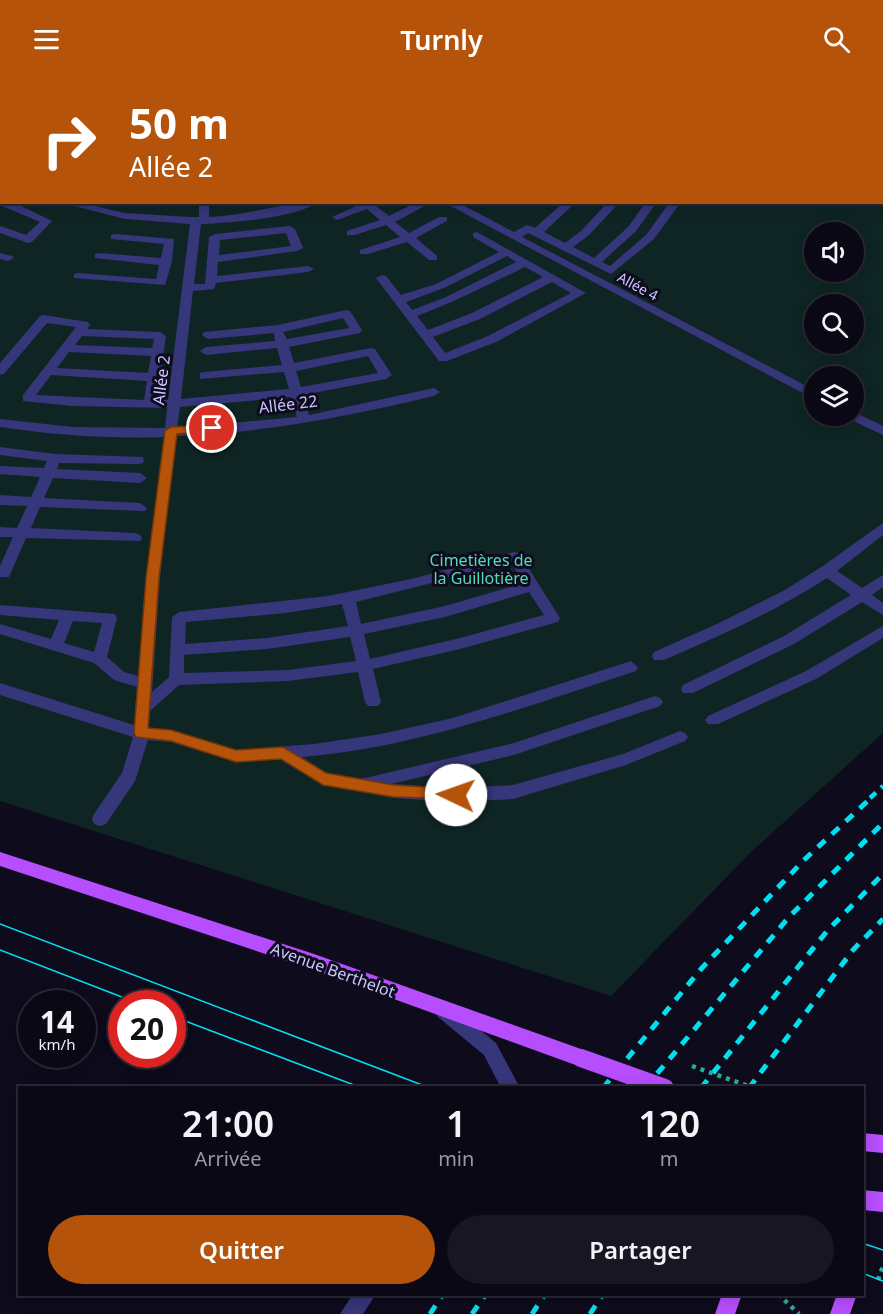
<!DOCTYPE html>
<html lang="fr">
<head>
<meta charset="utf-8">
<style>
  :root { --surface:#0a0815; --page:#181622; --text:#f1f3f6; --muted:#999aa0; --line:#2a2934; --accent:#b45309 }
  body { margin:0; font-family:"Noto Sans",sans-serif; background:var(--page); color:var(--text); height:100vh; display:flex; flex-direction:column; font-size:22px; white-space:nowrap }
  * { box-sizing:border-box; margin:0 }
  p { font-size:20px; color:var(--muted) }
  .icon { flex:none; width:33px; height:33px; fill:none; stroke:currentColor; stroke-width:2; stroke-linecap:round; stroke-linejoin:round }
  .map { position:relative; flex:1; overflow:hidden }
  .drawer { position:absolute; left:18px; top:1008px; width:846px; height:210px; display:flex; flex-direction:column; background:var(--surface); border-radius:0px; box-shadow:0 3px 15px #0003,0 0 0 2px var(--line) }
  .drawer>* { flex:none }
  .hud { position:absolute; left:0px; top:0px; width:884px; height:126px; box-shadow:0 3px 15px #0003,0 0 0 2px var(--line); background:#b45309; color:#fff; overflow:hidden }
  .tools { position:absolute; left:804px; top:144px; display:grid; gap:12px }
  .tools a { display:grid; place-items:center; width:60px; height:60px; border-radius:50%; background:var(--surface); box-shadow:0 3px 15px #0003,0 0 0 2px var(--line); font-size:30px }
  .speed { position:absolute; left:18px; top:912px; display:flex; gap:12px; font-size:30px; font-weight:700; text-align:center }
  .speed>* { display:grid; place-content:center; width:78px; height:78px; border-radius:50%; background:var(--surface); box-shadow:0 3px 15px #0003,0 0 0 2px var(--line); line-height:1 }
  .speed small { font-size:15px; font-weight:400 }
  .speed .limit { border:9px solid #d22; background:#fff; color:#111 }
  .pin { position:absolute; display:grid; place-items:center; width:51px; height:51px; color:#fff; margin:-26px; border:3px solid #fff; border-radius:50%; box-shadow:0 2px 6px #0007 }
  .me { position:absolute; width:66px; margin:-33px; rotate:273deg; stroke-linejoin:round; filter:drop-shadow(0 0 4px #0008) }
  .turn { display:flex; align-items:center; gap:21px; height:126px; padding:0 30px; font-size:27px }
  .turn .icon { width:78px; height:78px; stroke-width:2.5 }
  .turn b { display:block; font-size:42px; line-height:51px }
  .eta { display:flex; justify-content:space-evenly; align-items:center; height:102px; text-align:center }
  .eta b { font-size:36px; font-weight:600; line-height:42px }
  .cta { display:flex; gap:12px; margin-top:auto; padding:12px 30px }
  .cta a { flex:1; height:69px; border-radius:36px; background:var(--accent); color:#fff; font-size:24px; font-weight:600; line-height:69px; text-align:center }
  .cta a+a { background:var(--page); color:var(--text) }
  header { display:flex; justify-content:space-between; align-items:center; height:78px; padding:0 30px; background:var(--accent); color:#fff; font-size:27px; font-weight:600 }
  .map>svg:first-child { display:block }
  .green { fill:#0e2524; fill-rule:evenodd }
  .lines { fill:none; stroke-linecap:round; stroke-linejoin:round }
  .path { stroke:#2daba0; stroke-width:4.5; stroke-dasharray:4 5; stroke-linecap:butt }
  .lane { fill:#36367a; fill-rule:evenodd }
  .street { fill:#36367a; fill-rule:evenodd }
  .primary { fill:#b64efd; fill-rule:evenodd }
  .tram { stroke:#02dfef; stroke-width:1.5 }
  .rail-far1 { stroke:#02dfef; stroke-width:4.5; stroke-dasharray:8 7; stroke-linecap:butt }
  .rail { stroke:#02dfef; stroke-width:5; stroke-dasharray:10 9; stroke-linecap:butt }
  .path-bridge { stroke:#2daba0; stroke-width:4.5; stroke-dasharray:4 5; stroke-linecap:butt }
  .primary-bridge { stroke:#b64efd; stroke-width:18 }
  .route { fill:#b45309; stroke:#753606; stroke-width:1.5 }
  .labels { text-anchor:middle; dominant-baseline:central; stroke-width:6; stroke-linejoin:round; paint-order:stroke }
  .far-street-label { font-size:14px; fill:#cbc6ff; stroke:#0d0b1c }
  .street-label { font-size:16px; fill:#cbc6ff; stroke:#0d0b1c }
  .park-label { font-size:16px; fill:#54dcb6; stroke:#0d0b1c }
</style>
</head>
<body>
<header><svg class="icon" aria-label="menu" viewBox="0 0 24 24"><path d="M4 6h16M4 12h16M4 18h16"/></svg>Turnly<svg class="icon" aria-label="search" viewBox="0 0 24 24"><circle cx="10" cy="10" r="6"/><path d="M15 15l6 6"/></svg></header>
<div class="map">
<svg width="883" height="1236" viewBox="0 0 883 1236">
  <rect width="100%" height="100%" fill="#0d0b1c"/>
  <path class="green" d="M0 0H883V655L752 773 611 918 0 723ZM2 2H882V124H2ZM814 154H854V194H814ZM814 226H854V266H814ZM814 298H854V338H814Z"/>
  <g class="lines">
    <g class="path">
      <path d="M878 1202 883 1188"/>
      <path d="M778 1216 799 1236"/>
    </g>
    <g class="lane">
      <rect x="30" y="0" width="10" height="2"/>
      <path d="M63 0H73L62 2Z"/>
      <path d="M100 0H110L99 2Z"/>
      <rect x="314" y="0" width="10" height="2"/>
      <path d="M357 0H420L356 2Z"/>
      <rect x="448" y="0" width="10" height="2"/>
      <rect x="467" y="0" width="10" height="2"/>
      <path d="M2 3V14H0V4Z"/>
      <rect x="0" y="36" width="2" height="6"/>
      <rect x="0" y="91" width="2" height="7"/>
      <path d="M0 106H2L0 113Z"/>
      <path d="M2 121V124H13L52 143 32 164 28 165 0 155V148L26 157 40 144 0 127Z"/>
      <path d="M59 124H78L125 135 189 139H199V124H209V139C247 138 282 124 319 124 295 140 231 145 201 146L194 206H205L209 159 215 156 290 148 295 151 303 170 297 173 218 184 217 198 308 188 314 191 308 194 216 205 214 211 193 213 181 321 289 311 284 294 200 301V295L204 294 282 287 277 270 206 277 200 273 206 269 275 263 274 255 208 261 202 257 204 254 278 247 346 232 350 233 362 252 360 255 289 269 294 285 371 270 375 271 392 297 386 301 303 317 309 337 434 310 440 314 434 318C349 338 264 355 176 358L160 500 152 614 169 599 172 539 179 534 328 518 411 501 514 474 519 475 560 540 558 544 460 571 373 591 381 624 378 628H368L365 624 358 594 288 603 179 607 150 633 149 650 171 652 236 672 314 666 381 656 453 640 631 583 638 589 636 593C527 628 417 670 302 679L327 695 361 701 514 665 655 618 660 620 663 624 660 628 514 677 391 706 456 710 513 707 623 676 680 653 685 655 688 659 685 663 626 687 513 721 456 724 394 720 323 707 280 681 236 684 171 664 148 662 135 703 106 746 100 748 94 746 92 741 94 736 122 695 133 659 0 617V605L134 647 137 609 114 602 94 585 0 556V546L51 561 59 542 0 537V527L115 536 117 540 107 579 124 594 138 598 146 500 164 359C109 361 54 357 0 349V341L73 349 165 350 167 330 72 328 23 323V317L76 249 47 245 4 296 0 297V285L40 238 44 237 88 244 90 247 87 251 160 254 166 258 157 322H168L190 146 125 141ZM286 155 291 168 219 177 220 162ZM343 240 349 250 287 261 283 254ZM82 258 154 261 152 270 75 267ZM69 274 151 278 148 295 57 290ZM368 278 378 295 301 309 296 293ZM51 297 147 303 144 322 36 317ZM291 319 297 339 177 350 180 329ZM511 485 524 505 445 528 361 546 356 524ZM529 514 544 537 460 560 370 581 364 556 445 539ZM342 526 348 548 267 560 185 566 186 544 286 535ZM73 543 102 545 94 574 64 565ZM350 559 356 583 288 592 184 595V577L267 571Z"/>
      <path d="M365 124 372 125 389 138 415 125H423V129L395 144 409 155 439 139H447V143L416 160 437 178V182H429L407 164 368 176H360V172L400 159 386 147 355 157H347V153L380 142 367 131 337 142 332 139Z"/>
      <path d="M443 124H457L514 154 527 147 535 150 564 124H576L544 154 565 165 581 153 608 124H620L589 157 573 169 594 180 628 149 646 124H657L636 153 602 184 610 188 646 157 670 124H681L654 161 611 196 528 155 522 159 814 312V321Z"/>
      <path d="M477 154 586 215 496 264 447 283H439L376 200 382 197 386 198 401 217 436 206 499 174 473 159V155ZM507 178 516 184 446 219 412 232 406 224 444 210ZM525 189 543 199 472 235 428 252 417 238 454 223ZM552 204 571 215 488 258 445 275 433 259 480 241Z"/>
      <path d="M115 156 174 161 172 184 165 207 74 200V196L78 195 156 201 159 187 95 180V176L99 175 161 180 164 166 111 161V157Z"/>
      <path d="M0 175 12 178 14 180 8 183 0 181Z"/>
      <path d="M854 334 883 348V357L849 341 847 338H854Z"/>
      <path d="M0 369 55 376 143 379 144 382 143 385 138 386 59 385 57 391 140 395 147 400 140 405 53 400 44 420 140 425 147 430 145 433 40 429 31 450 135 455 140 457 142 460 140 463 26 460 9 499H0V488L13 459H0V449L17 450 27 428 0 427V417L31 419 40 399 0 396V388L44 390 47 383 0 377Z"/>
      <path d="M883 445V457L837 493 862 510 883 497V509L872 517 883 525V537L862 524 794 566 693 615H683L681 611 683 607 784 558 851 517 827 500C776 533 720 558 664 582H654L652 578 654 574 719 545 783 513 823 488Z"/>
      <path d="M883 548V560L816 601 718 646H708L705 642 708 638 806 593Z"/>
    </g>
    <g class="street">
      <path d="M444 925 450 927 496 965 520 1010H501L484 977 438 939 435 933 438 927Z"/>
      <path d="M353 1216H376L363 1236H340Z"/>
    </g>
    <g class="primary">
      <path d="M0 774 314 876 581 971 587 974 590 980 587 986 581 989 314 892 0 788Z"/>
      <path d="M862 1055 883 1057V1075L862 1073Z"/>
      <path d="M862 1112 883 1114V1134L862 1132Z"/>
      <path d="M722 1216H742L735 1236H715Z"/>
      <path d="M837 1216H857L850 1236H830Z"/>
    </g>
    <g class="tram">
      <path d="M0 846 430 1010"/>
      <path d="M0 872 140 926"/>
      <path d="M172 938 362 1010"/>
      <path d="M862 1165 883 1172"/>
      <path d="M862 1195 883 1203"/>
    </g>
    <path class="rail-far1" d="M870 720 883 708"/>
    <g class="rail">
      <path d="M603 1010 701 891 804 782 872 719"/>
      <path d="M645 1010 789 839 883 745"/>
      <path d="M701 1010 827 853 883 796"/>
      <path d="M749 1010 853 872 883 841"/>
      <path d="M430 1236 443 1216"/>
      <path d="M472 1236 486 1216"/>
      <path d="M532 1236 545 1216"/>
      <path d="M590 1236 603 1216"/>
    </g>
    <path class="path-bridge" d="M692 988 754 1010"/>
    <path class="primary-bridge" d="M581 980 665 1010"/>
  </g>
  <path class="route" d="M212 347 217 350 216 353 177 356 159 500 148 650 171 652 236 672 283 669 326 695 394 707 456 711 463 717 461 721 394 719 323 707 281 681 236 684 171 663 136 659 134 655 146 500 165 353 171 349Z"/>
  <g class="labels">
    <g class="far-street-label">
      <text transform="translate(638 208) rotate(28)">Allée 4</text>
    </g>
    <g class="street-label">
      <text transform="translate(161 302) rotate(-83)">Allée 2</text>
      <text transform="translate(288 326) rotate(-7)">Allée 22</text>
      <text transform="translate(333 892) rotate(20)">Avenue Berthelot</text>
    </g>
    <g class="park-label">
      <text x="481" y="482">Cimetières de<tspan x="481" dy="18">la Guillotière</tspan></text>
    </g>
  </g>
</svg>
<div class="tools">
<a><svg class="icon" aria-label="sound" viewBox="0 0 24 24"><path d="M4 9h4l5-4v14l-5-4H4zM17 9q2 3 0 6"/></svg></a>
<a><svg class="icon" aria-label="search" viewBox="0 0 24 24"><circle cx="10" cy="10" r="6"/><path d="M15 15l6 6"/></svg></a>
<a><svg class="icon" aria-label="layers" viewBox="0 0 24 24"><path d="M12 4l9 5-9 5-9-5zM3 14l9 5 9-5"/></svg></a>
</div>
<div class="speed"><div>14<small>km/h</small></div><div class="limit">20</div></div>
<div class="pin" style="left:212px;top:350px;background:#d93025"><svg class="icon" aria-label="arrive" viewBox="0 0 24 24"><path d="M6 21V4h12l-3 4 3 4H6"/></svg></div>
<svg class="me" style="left:456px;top:717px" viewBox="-20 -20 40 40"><circle r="19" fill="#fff"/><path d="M0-13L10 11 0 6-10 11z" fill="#b45309"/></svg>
<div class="hud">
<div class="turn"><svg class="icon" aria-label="right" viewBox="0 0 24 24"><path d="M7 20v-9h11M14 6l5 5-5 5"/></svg><div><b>50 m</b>Allée 2</div></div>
</div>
<section class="drawer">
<div class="eta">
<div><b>21:00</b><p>Arrivée</p></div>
<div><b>1</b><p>min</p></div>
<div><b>120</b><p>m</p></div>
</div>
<div class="cta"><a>Quitter</a><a>Partager</a></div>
</section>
</div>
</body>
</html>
